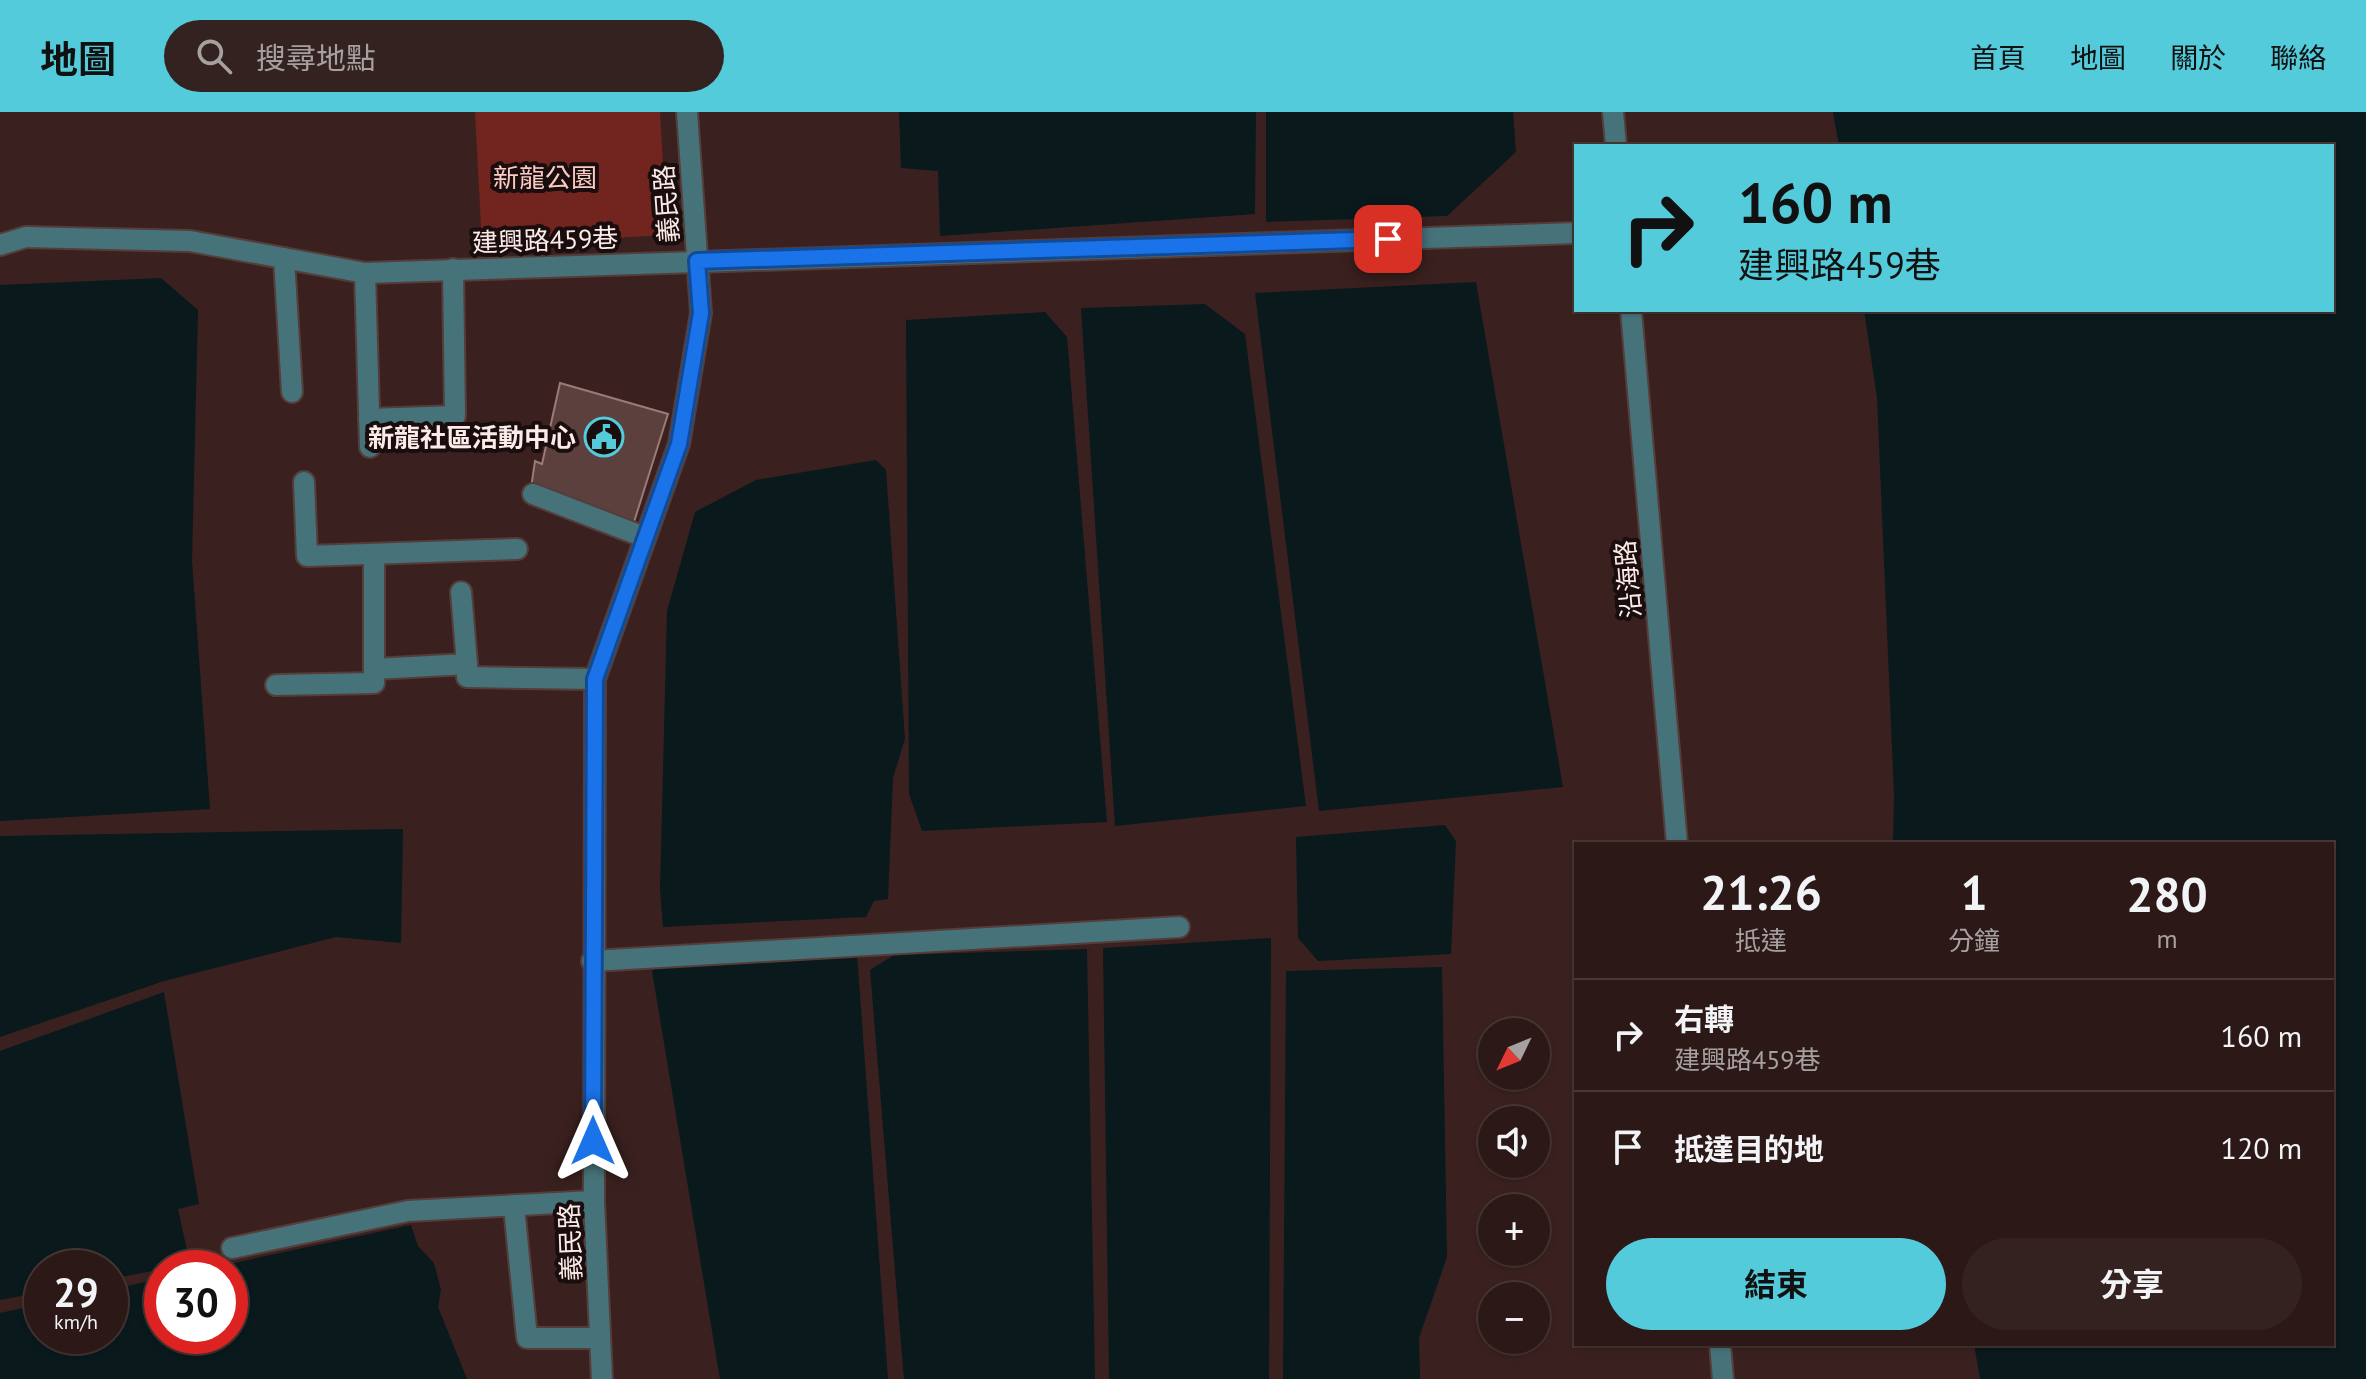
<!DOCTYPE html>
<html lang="zh-TW">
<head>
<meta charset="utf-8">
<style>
  :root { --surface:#2c1917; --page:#342220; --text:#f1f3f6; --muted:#a6a0a1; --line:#483836; --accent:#53cbdb }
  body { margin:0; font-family:"PT Sans","Noto Sans TC",sans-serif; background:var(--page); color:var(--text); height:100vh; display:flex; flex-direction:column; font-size:30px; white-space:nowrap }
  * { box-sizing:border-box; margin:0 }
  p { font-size:26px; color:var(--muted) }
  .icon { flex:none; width:44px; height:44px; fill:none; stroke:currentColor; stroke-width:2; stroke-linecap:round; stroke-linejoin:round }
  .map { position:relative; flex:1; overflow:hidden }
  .side { position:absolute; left:1574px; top:730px; width:760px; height:504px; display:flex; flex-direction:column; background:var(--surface); border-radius:0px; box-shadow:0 2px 6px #0004,0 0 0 2px var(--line) }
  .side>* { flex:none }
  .guide { position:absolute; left:1574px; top:32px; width:760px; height:168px; border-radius:0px; box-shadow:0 2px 6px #0004,0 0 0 2px var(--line); background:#53cbdb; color:#111; overflow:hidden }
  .needle { width:52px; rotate:227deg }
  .buttons { position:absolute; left:1478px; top:906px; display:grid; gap:16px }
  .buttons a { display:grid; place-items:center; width:72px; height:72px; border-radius:50%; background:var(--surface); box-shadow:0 2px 6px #0004,0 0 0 2px var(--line); font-size:40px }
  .speed { position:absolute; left:24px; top:1138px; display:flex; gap:16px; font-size:40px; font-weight:700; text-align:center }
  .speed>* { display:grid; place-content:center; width:104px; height:104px; border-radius:50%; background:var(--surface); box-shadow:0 2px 6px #0004,0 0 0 2px var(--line); line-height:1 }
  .speed small { font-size:20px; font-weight:400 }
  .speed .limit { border:12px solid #d22; background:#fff; color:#111 }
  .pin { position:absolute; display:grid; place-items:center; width:68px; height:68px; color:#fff; margin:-34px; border-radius:16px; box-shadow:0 4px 12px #0006 }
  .me { position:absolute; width:88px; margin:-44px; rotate:0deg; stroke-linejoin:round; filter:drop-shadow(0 0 6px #0008) }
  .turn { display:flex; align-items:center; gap:28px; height:168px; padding:0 32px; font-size:36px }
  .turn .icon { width:104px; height:104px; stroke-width:2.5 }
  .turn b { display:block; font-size:56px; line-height:68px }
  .eta { display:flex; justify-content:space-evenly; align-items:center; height:136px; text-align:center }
  .eta b { font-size:48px; font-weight:700; line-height:56px }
  .cta { display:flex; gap:16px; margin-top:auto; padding:16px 32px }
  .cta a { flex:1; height:92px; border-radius:48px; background:var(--accent); color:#111; font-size:32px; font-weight:700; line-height:92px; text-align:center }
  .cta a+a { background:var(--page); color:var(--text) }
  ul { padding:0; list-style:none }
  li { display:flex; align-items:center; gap:24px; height:112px; padding:0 32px; border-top:2px solid var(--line) }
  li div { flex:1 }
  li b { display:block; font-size:30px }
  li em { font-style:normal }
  header { display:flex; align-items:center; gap:48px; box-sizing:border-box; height:112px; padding:0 40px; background:var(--accent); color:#111 }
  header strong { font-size:38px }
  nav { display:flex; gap:44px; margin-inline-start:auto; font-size:28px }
  .search { width:560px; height:72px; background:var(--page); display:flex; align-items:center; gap:20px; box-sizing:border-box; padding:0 28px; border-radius:44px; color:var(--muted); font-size:30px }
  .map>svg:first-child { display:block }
  .green { fill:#72241f }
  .water { fill:#09191c }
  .building { fill:#5b403d; stroke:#997b77; stroke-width:2 }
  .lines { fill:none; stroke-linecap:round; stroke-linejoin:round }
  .service-casing { stroke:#553d3b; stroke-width:24 }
  .minor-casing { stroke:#553d3b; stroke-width:24 }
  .service { stroke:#46737a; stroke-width:20 }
  .minor { stroke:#46737a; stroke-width:20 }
  .route-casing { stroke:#114b97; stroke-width:20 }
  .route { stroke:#1a73e8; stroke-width:14 }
  .labels { text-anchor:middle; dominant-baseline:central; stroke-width:8; stroke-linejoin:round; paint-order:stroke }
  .park-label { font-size:26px; fill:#fbcac3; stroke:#190e0d }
  .street-label { font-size:26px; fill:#fbeae8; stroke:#190e0d }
  .poi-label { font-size:26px; font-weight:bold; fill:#fbeae8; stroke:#190e0d; text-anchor:end }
</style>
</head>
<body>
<header>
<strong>地圖</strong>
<div class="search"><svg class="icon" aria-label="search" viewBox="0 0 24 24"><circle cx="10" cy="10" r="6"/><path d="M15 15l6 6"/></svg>搜尋地點</div>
<nav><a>首頁</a><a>地圖</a><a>關於</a><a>聯絡</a></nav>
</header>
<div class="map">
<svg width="2366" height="1267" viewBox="0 0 2366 1267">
  <rect width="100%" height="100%" fill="#3a211f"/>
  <path class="green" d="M475 0H660L667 123 482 133Z"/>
  <g class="water">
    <path d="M899 0H1256L1255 102 940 124 938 59 901 56Z"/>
    <path d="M1266 0H1513L1516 40 1447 104 1266 110Z"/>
    <path d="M1833 0H2366V1267H1980L1974 1232H2332V732H1893L1894 683 1877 286 1864 198H2332V34H1839Z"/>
    <path d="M161 166 198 198 192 449 210 697 0 709V173Z"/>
    <path d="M1476 170 1563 675 1319 699 1255 181Z"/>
    <path d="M1205 192 1245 222 1306 694 1115 714 1081 196Z"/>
    <path d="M1045 200 1067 225 1107 710 922 719 909 682 906 208Z"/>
    <path d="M876 348 886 358 905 627 893 666 888 787 874 789 866 805 663 815 660 777 667 499 695 400 756 368Z"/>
    <path d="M1445 713 1456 729 1451 842 1318 849 1298 826 1296 725Z"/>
    <path d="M403 717 401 831 336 825 164 869 0 925V724Z"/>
    <path d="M1271 826 1269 1267H1109L1103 836Z"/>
    <path d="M1087 837 1095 1267H904L870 858 894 843Z"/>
    <path d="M671 840 857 842 888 1267H720L652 859Z"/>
    <path d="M1442 855 1447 1145 1419 1226 1420 1267H1283L1286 859Z"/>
    <path d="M164 880 199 1092 178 1097 190 1152 110 1167V1156H42V1180L0 1188V939Z"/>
    <path d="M411 1113 418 1134 434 1151 441 1178 438 1195 467 1267H0V1201L42 1192V1224H110V1178L162 1166V1224H230V1156H210Z"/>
  </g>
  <path class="building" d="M560 271 668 302 634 410 531 376 535 349 542 352Z"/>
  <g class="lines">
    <g class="service-casing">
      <g id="service">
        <path d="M0 133 26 125 190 129 365 161 1576 121"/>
        <path d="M284 146 292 280"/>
        <path d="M365 161 370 335"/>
        <path d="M369 307 455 304 453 157"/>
        <path d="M304 370 307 444 517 437"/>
        <path d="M533 382 644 425"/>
        <path d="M467 552V565L595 567"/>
        <path d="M374 557 467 552 461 480"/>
        <path d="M276 573 374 571V442"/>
        <path d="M592 849 1179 815"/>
        <path d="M514 1095 527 1226H600"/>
        <path d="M232 1136 408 1099 594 1089"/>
      </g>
    </g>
    <g class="minor-casing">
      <g id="minor">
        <path d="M1613 0 1616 34"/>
        <path d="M1631 198 1677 732"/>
        <path d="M1720 1232 1723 1267"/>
        <path d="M602 1267 594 1089 595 567 679 332 701 201 687 0"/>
      </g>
    </g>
    <use href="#service" class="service"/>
    <use href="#minor" class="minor"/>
  </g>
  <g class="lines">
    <g class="route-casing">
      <path id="route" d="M593 1029 595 567 679 332 701 201 697 149 1388 127"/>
    </g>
    <use href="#route" class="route"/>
  </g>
  <defs>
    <g id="civic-ring" transform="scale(2)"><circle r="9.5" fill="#190e0d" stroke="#53cbdb" stroke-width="1.5"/><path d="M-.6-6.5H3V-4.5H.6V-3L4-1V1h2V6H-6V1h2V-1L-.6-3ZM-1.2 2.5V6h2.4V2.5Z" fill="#53cbdb"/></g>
  </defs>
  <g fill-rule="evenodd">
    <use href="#civic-ring" x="604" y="325"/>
  </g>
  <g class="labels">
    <g class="park-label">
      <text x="545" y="65">新龍公園</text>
    </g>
    <g class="street-label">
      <text transform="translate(666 92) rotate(-94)">義民路</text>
      <text transform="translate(545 128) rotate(-2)">建興路459巷</text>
      <text transform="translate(1628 467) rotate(-95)">沿海路</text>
      <text transform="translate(570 1130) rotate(-92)">義民路</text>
    </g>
    <g class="poi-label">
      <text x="576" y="325">新龍社區活動中心</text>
    </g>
  </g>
</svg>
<div class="buttons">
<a><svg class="needle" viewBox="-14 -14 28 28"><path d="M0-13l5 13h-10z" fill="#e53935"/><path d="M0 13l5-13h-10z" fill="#a6a0a1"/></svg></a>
<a><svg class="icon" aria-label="sound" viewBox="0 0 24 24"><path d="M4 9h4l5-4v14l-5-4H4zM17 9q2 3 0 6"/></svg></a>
<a>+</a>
<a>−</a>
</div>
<div class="speed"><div>29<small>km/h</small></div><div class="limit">30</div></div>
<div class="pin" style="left:1388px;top:127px;background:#d93025"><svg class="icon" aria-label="arrive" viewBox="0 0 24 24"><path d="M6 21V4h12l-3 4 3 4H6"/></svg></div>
<svg class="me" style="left:593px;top:1029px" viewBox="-20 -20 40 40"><path d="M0-17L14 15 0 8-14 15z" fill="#1a73e8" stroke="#fff" stroke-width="4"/></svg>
<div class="guide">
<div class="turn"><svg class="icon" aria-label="right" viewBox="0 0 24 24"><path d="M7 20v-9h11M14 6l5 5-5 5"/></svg><div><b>160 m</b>建興路459巷</div></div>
</div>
<section class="side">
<div class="eta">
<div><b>21:26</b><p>抵達</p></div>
<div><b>1</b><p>分鐘</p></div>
<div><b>280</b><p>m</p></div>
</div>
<ul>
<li><svg class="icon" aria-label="right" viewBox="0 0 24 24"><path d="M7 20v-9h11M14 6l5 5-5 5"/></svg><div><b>右轉</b><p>建興路459巷</p></div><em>160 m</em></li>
<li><svg class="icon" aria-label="arrive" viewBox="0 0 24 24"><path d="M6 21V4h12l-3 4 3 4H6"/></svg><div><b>抵達目的地</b></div><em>120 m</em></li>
</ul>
<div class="cta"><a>結束</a><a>分享</a></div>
</section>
</div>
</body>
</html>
